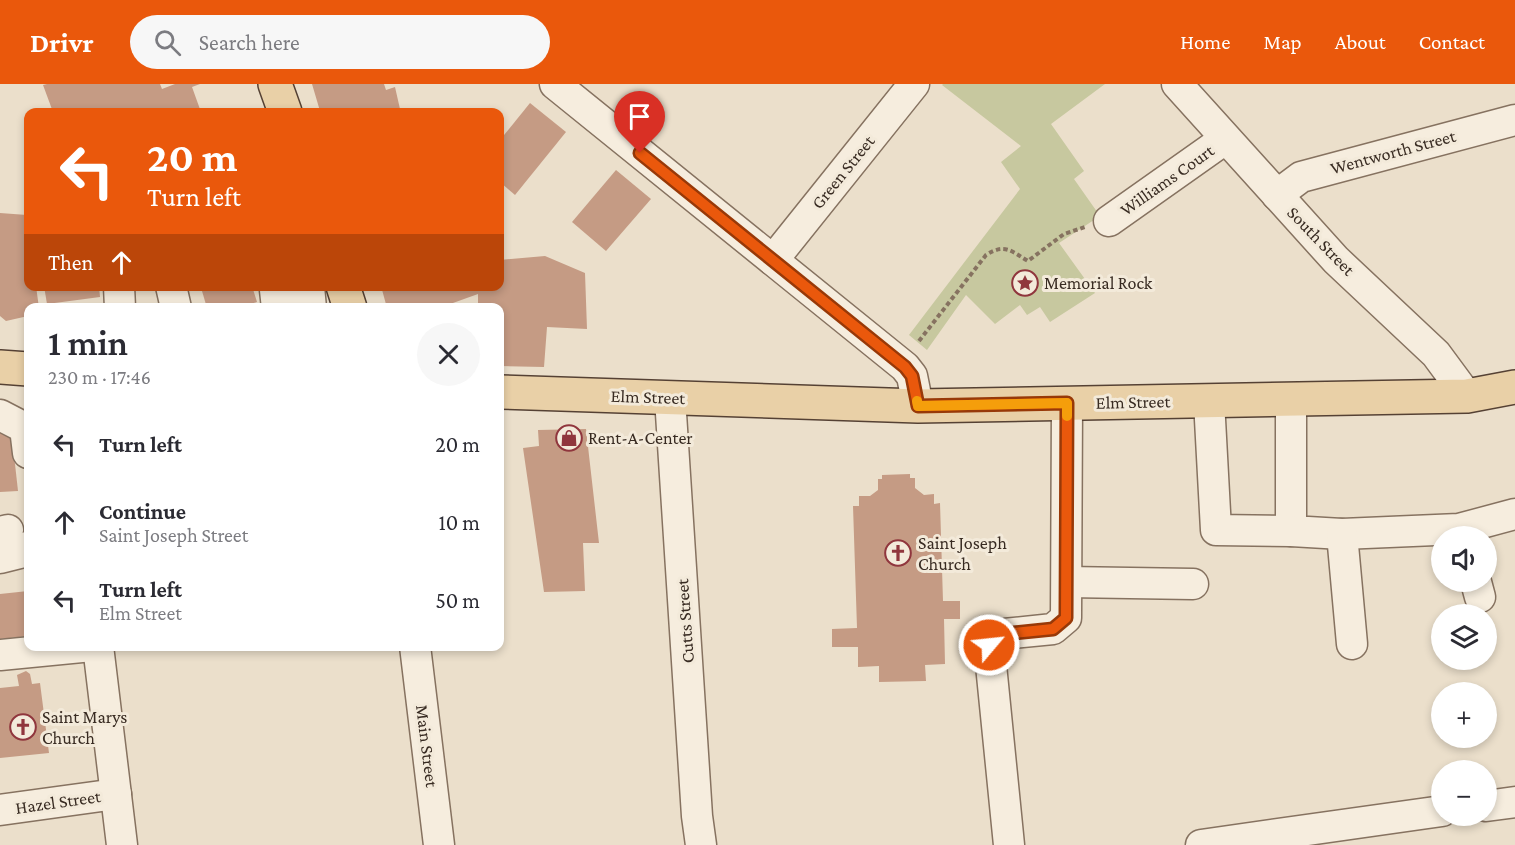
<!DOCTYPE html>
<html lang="en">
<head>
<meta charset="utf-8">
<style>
  :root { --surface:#fff; --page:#f7f7f7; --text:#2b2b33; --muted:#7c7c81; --accent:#ea580c }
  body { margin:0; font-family:"Crimson Pro",serif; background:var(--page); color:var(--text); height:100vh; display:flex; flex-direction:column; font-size:22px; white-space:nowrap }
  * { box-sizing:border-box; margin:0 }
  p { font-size:20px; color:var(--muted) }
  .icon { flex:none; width:33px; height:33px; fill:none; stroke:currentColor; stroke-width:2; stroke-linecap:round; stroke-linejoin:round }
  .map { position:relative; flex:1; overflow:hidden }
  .panel { position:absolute; left:24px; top:219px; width:480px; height:348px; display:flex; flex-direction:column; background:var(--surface); border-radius:12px; box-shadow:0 3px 9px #0003 }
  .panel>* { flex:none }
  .guide { position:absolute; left:24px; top:24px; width:480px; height:183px; border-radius:12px; box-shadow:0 3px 9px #0003; background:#ea580c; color:#fff; overflow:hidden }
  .buttons { position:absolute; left:1431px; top:442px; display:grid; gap:12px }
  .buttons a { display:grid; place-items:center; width:66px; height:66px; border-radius:50%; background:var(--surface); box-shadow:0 3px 9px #0003; font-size:30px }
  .pin { position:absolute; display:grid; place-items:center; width:51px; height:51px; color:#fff; margin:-62px -26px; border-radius:50% 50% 50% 0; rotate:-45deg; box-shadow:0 0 6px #0007 }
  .pin .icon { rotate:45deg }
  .me { position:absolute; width:66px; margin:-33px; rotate:62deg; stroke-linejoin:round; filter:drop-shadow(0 0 4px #0008) }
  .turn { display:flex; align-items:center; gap:21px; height:126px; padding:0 24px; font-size:27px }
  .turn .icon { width:78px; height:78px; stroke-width:2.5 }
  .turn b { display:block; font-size:42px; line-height:51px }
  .then { display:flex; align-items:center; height:57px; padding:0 24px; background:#0003; gap:12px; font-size:22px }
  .round { display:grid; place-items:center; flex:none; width:63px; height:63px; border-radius:32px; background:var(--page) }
  .headline { display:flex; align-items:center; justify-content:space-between; height:102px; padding:0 24px }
  h1 { font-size:36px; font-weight:600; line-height:45px }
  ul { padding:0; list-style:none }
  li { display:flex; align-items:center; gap:18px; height:78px; padding:0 24px }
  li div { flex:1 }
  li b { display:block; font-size:22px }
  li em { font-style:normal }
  header { display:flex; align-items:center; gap:36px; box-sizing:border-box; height:84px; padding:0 30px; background:var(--accent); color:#fff }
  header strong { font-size:28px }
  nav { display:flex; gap:33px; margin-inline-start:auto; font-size:21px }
  .search { width:420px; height:54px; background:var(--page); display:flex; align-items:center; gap:15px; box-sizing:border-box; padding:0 21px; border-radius:33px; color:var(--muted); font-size:22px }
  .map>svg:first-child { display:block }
  .green { fill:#c7c89f }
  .building { fill:#c59b84 }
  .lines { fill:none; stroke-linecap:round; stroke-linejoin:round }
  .minor-casing { stroke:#867260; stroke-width:33 }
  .major-casing { stroke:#554134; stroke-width:36 }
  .path { stroke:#867260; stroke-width:4; stroke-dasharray:4.5 3; stroke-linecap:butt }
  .minor { stroke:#f6edde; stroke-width:30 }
  .major { stroke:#e9d0a7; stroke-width:33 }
  .route-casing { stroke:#983908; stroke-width:15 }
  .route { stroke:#ea580c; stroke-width:10 }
  .slow { stroke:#f59e0b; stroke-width:10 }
  .labels { text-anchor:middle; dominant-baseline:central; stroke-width:6; stroke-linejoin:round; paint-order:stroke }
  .street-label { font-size:18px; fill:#382b22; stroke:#f3eada }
  .poi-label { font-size:18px; fill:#382b22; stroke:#f3eada; text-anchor:start }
</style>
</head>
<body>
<header>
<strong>Drivr</strong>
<div class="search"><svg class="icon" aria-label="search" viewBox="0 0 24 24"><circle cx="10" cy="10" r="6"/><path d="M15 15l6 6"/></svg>Search here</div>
<nav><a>Home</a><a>Map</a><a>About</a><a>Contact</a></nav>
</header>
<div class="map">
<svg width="1515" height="761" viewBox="0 0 1515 761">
  <rect width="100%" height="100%" fill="#ebdfcb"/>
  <path class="green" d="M943 0H1105L1051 40 1084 87 1074 95 1100 132 1059 159 1095 209 1050 238 1040 223 1027 231 1020 221 995 240 966 211 927 266 909 251 1020 105 1001 78 1021 62 942 1Z"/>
  <g class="building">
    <path d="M47 0H160L162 5 175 0H200L192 3 201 28H53L43 1Z"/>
    <path d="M312 0H384L386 6 395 3 400 25 390 28H327L326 25 320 27Z"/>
    <path d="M530 19 566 48 515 111 500 98V56Z"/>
    <path d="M616 86 651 115 606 167 572 138Z"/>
    <path d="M0 129 27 131 28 202H36L39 224H28V232L6 237 0 232Z"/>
    <path d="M545 172 585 189 587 245 547 243 544 283 500 282V224H478V210L439 224H387L381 202H500V176Z"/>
    <path d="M44 202H99L100 213 47 220Z"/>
    <path d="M215 202H252L257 218 239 224H207L202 207Z"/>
    <path d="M0 344 12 353 18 407 0 408Z"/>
    <path d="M586 345 599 459H583L585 507 544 508 523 364 539 362 538 346Z"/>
    <path d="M910 390V394H915V404L924 411 934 410V420L940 419 943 517H960V535H944L945 580 925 581 926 597 879 598V582L858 583V563H832V545L857 544 853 422H859V412H870L878 406V395H882V391Z"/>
    <path d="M28 507V552L0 555V510Z"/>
    <path d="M26 587 30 590 32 600 40 599 49 669 0 674V604L19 602 17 591Z"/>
  </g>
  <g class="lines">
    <g class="minor-casing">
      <g id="minor">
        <path d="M555 0 905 283 912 292 918 322"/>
        <path d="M1177 0 1336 176 1436 270 1467 312"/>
        <path d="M1277 111 1301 93 1515 36"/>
        <path d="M1109 137 1225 55"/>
        <path d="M773 176 914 0"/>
        <path d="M119 202 120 224"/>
        <path d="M171 202 176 224"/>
        <path d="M277 224 275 206 309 203 311 224"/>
        <path d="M670 314 697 732 701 761"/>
        <path d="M1291 315V447L1342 450 1459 445 1515 430"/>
        <path d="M1209 317 1216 446 1291 447"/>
        <path d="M0 331 25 344 28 369"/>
        <path d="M0 448 8 446"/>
        <path d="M1342 450 1352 560"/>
        <path d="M0 474 24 468 28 463"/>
        <path d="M1067 498 1193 500"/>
        <path d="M1476 498 1480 513"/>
        <path d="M98 562 122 761"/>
        <path d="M415 562 439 761"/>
        <path d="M0 571 92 562"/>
        <path d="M1486 722 1515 718"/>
        <path d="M0 726 116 710"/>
        <path d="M1009 761 989 561 990 555 994 551 1053 545 1066 534 1067 319"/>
        <path d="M1201 761 1442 727"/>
      </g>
    </g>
    <g class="major-casing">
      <g id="major">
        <path d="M275 0 285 28"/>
        <path d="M343 202 350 224"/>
        <path d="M0 283 28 285"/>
        <path d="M500 308 918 322 1467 312 1515 303"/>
      </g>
    </g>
    <path class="path" d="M919 257 986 171C1005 159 1011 167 1028 177L1064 150 1085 143"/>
    <use href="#minor" class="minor"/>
    <use href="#major" class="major"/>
  </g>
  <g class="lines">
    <g class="route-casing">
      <path id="route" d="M640 69 905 283 912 292 918 322 1067 319 1066 534 1053 545 994 551 990 555 989 561"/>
    </g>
    <use href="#route" class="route"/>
    <path class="slow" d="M917 317 918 322 1067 319V332"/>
  </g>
  <defs>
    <g id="sight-ring" transform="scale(1.35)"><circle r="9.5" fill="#f3eada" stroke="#90363d" stroke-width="1.5"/><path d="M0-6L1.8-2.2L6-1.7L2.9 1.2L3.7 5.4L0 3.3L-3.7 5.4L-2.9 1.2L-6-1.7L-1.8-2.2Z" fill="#90363d"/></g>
    <g id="shop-ring" transform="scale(1.35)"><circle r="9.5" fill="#f3eada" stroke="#90363d" stroke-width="1.5"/><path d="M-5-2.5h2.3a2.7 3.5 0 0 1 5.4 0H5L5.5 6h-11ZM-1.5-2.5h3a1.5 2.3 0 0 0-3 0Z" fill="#90363d"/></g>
    <g id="church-ring" transform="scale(1.35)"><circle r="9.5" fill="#f3eada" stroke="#90363d" stroke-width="1.5"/><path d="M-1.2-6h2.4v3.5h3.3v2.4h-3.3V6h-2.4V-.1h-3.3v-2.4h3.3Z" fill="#90363d"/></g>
  </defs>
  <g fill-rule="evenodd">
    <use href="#sight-ring" x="1025" y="199"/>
    <use href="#shop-ring" x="569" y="354"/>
    <use href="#church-ring" x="898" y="469"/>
    <use href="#church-ring" x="23" y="643"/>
  </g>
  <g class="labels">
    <g class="street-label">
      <text transform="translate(1393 68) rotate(-15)">Wentworth Street</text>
      <text transform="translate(843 88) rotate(-51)">Green Street</text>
      <text transform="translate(1167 96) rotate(-35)">Williams Court</text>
      <text transform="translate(1321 157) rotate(46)">South Street</text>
      <text transform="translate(648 313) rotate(2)">Elm Street</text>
      <text transform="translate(1133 318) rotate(-1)">Elm Street</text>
      <text transform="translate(685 537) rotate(-94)">Cutts Street</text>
      <text transform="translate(427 662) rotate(83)">Main Street</text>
      <text transform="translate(58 718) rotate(-8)">Hazel Street</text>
    </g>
    <g class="poi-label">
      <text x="1044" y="199">Memorial Rock</text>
      <text x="588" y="354">Rent-A-Center</text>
      <text x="918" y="459">Saint Joseph<tspan x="918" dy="21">Church</tspan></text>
      <text x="42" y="633">Saint Marys<tspan x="42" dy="21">Church</tspan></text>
    </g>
  </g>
</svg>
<div class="buttons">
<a><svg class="icon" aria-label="sound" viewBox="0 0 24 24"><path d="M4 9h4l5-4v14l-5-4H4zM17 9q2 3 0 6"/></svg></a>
<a><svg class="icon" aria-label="layers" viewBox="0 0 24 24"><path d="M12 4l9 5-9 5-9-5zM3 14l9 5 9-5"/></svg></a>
<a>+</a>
<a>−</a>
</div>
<div class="pin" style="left:640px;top:69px;background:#d93025"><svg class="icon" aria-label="arrive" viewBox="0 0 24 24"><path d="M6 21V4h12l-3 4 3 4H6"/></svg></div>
<svg class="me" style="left:989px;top:561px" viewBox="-20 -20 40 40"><circle r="17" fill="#ea580c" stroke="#fff" stroke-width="3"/><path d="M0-11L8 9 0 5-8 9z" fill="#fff"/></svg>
<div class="guide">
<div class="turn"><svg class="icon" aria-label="left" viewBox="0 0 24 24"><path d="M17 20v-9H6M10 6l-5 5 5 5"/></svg><div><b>20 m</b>Turn left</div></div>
<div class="then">Then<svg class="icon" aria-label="ahead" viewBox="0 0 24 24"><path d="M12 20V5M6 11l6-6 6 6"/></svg></div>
</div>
<section class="panel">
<div class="headline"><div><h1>1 min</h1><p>230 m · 17:46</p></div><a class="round"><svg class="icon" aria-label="close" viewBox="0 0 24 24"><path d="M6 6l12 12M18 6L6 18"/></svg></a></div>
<ul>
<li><svg class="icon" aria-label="left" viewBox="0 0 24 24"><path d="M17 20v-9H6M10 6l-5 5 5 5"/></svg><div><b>Turn left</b></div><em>20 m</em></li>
<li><svg class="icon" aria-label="ahead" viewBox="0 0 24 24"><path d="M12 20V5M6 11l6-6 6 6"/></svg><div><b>Continue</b><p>Saint Joseph Street</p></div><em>10 m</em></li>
<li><svg class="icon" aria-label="left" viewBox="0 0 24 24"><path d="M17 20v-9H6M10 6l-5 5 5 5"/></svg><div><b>Turn left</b><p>Elm Street</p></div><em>50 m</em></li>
</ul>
</section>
</div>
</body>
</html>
